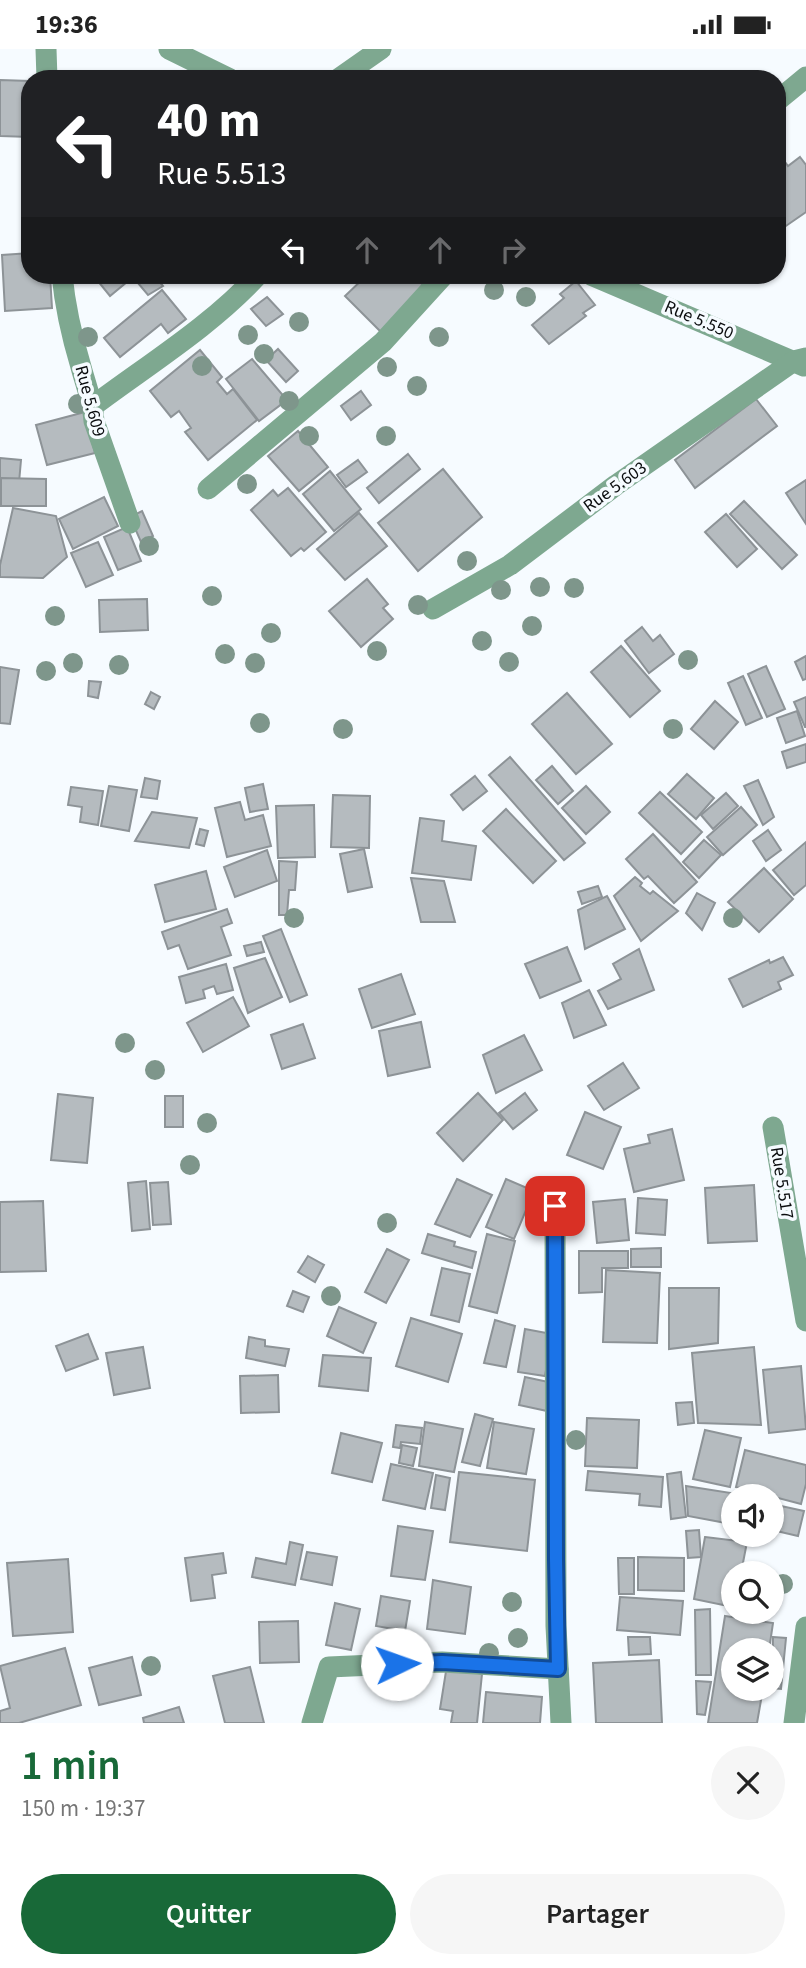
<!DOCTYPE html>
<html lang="fr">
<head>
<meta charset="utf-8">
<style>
  :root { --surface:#fff; --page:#f6f6f6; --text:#222; --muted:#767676; --accent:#186938 }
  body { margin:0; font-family:"Source Sans 3",sans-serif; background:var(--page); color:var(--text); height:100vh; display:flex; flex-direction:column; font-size:26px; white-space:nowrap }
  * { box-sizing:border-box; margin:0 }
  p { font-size:23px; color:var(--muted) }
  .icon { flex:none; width:38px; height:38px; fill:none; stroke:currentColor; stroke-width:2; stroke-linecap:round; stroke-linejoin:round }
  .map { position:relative; height:1674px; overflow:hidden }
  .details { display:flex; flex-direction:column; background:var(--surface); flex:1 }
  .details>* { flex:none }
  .hud { position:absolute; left:21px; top:21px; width:765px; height:214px; border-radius:28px; box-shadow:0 2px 5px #0004; background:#202124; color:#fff; overflow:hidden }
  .controls { position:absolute; left:721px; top:1435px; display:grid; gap:14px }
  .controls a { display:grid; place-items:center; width:63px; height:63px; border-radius:50%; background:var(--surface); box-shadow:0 2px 5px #0004; font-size:35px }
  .pin { position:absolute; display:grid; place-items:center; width:60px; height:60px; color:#fff; margin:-30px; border-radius:14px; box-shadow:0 4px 10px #0006 }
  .me { position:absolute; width:77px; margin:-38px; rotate:87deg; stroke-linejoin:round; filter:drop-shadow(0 0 5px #0008) }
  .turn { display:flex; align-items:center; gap:24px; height:147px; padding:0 21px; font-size:32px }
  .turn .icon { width:91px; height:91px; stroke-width:2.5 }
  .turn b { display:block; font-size:49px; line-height:60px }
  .lanes { display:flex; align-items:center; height:66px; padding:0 21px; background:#0003; justify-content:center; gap:35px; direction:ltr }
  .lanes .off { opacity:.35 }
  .round { display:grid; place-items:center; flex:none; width:74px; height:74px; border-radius:37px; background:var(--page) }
  .head { display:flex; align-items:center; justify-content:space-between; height:119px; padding:0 21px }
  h1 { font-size:42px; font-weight:600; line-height:52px; color:var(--accent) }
  .cta { display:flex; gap:14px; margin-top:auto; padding:14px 21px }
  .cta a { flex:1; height:80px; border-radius:42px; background:var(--accent); color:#fff; font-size:28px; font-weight:600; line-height:80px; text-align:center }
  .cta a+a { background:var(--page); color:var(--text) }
  .status { display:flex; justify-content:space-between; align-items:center; height:49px; padding:0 35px; background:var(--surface); direction:ltr }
  .status svg { height:19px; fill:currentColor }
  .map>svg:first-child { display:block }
  .building { fill:#b5bbbf; stroke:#8d9397; stroke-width:2 }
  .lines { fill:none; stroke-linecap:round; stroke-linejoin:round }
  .street { stroke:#7ea890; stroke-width:21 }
  .tree { fill:#7e968b }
  .route-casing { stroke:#114b97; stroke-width:18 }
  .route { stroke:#1a73e8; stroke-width:12 }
  .labels { text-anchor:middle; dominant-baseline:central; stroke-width:7; stroke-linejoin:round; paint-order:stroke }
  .street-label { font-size:18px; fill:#0b0d0f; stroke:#f6fbff }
</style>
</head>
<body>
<div class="status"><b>19:36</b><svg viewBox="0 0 49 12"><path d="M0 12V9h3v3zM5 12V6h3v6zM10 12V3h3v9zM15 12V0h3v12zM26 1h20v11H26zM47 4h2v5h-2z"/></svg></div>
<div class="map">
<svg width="806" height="1674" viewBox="0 0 806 1674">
  <rect width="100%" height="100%" fill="#f6fbff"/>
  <g class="building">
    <path d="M0 31 30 32V88L0 87Z"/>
    <path d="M800 108 806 116V163L783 179 777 171V113L782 109 788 117Z"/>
    <path d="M30 204V226H50L52 259 5 262 2 206Z"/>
    <path d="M93 226H154L163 237 148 246 133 228 110 247Z"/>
    <path d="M367 226H413L426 239 381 283 345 247Z"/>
    <path d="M576 232 595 256 583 264 586 267 549 295 532 276 564 249 560 245Z"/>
    <path d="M162 241 186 270 168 284 161 275 120 308 104 289Z"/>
    <path d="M267 248 283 265 266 277 251 260Z"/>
    <path d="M278 300 298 322 286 333 266 311Z"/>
    <path d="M200 301 222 328 217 333 227 345 233 340 257 371 208 411 185 383 191 379 179 362 171 368 150 342Z"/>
    <path d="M252 310 287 351 259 372 226 330Z"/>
    <path d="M361 342 371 356 351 371 341 357Z"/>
    <path d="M756 350 777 377 695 439 675 411Z"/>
    <path d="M85 363 95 404 47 416 36 376Z"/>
    <path d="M298 382 328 418 299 442 268 407Z"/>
    <path d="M408 405 420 420 379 454 367 439Z"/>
    <path d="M0 409 21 411 18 445 0 443Z"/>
    <path d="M358 411 367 423 346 438 337 426Z"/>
    <path d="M443 420 482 468 418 522 378 474Z"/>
    <path d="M330 422 361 460 334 482 303 445Z"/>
    <path d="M1 429 46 430V457H1Z"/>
    <path d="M806 431V475L786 444Z"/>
    <path d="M288 439 326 483 304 502 301 499 291 507 251 461 273 441 278 447Z"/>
    <path d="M104 448 118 477 73 500 59 470Z"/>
    <path d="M744 452 797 506 782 520 730 465Z"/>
    <path d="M13 459 56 467 67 508 43 529 0 528V516Z"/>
    <path d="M142 462 153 487 141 493 130 468Z"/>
    <path d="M359 464 387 497 345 531 317 500Z"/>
    <path d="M726 465 757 500 737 518 705 483Z"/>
    <path d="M127 478 141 512 118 521 104 488Z"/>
    <path d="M98 493 113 526 86 538 71 504Z"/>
    <path d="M367 530 388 555 383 559 393 570 361 598 329 562Z"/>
    <path d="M147 550 148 581 100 583 99 551Z"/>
    <path d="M642 578 653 592 660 586 674 605 649 624 625 592Z"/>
    <path d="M621 597 660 642 630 668 591 623Z"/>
    <path d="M806 607V630L803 631 795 613Z"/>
    <path d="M766 617 785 660 767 668 748 625Z"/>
    <path d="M0 618 19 621 10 675 0 674Z"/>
    <path d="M743 627 762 669 746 676 728 634Z"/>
    <path d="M89 632 101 633 98 649 88 647Z"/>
    <path d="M151 643 160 648 154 660 145 655Z"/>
    <path d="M567 644 612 695 576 725 532 675Z"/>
    <path d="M806 648V678H805L794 653Z"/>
    <path d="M715 652 738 673 714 700 691 680Z"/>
    <path d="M797 662 805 687 786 694 777 669Z"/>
    <path d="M806 695V713L787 719 782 703Z"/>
    <path d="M510 708 585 794 564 811 489 726Z"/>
    <path d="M552 717 573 742 558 755 536 731Z"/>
    <path d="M687 725 714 749 696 770 668 745Z"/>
    <path d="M475 727 487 742 463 761 451 746Z"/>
    <path d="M145 729 160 732 157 750 141 748Z"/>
    <path d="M758 731 774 768 763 776 744 737Z"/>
    <path d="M263 735 268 760 250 763 245 739Z"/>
    <path d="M109 737 137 741 129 782 101 777Z"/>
    <path d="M586 737 610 763 586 785 562 759Z"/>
    <path d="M71 738 103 742 98 776 80 773 82 758 68 756Z"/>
    <path d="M660 743 702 783 681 805 639 764Z"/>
    <path d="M726 744 738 757 713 780 701 766Z"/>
    <path d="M333 746 370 747 369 799 331 798Z"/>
    <path d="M240 753 245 771 263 766 271 797 227 808 215 759Z"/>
    <path d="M314 756 315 808 278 809 276 757Z"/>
    <path d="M741 758 757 776 723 806 707 788Z"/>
    <path d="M506 760 556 812 533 834 483 782Z"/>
    <path d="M152 763 197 769 189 799 135 792Z"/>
    <path d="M420 769 444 772 442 792 476 797 471 831 412 824Z"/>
    <path d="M200 780 208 782 204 797 196 795Z"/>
    <path d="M768 781 781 801 766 812 753 792Z"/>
    <path d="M653 785 697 833 674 854 648 827 644 830 626 810Z"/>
    <path d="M704 791 721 806 699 829 683 813Z"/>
    <path d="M806 793V836L794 846 773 821Z"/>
    <path d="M364 800 372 838 348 843 340 805Z"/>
    <path d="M267 801 277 832 235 848 224 818Z"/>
    <path d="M279 812 297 813 295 841H289L287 866H279Z"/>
    <path d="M764 819 793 850 759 883 728 853Z"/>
    <path d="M206 822 216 860 165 873 155 836Z"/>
    <path d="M635 828 642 834 640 837 650 845 653 842 678 862 641 892 614 847Z"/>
    <path d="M411 829 444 832 455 873H421Z"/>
    <path d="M598 837 602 848 582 855 578 843Z"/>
    <path d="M697 844 715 854 702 881 686 864Z"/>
    <path d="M607 847 625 880 585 900 578 861Z"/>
    <path d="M227 860 232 874 221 878 231 906 188 920 179 896 168 900 162 883Z"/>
    <path d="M281 880 307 946 290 953 263 887Z"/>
    <path d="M261 893 264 903 247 907 244 897Z"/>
    <path d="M567 898 581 932 540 949 525 915Z"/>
    <path d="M639 900 654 941 608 960 598 942 621 930 613 915Z"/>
    <path d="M783 908 793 926 778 933 781 940 743 958 729 930 769 911 770 914Z"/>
    <path d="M265 909 282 948 248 964 234 919Z"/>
    <path d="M226 915 233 941 217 945 214 937 203 941 205 949 186 954 179 928Z"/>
    <path d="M401 925 415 965 372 979 359 940Z"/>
    <path d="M589 941 606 976 574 989 562 954Z"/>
    <path d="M233 948 249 977 203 1003 187 974Z"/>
    <path d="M421 973 430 1018 388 1027 379 982Z"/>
    <path d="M303 975 315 1009 282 1020 271 986Z"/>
    <path d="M524 986 542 1021 496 1044 483 1006Z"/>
    <path d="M623 1014 639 1039 604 1061 588 1037Z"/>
    <path d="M478 1044 503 1071 463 1112 437 1084Z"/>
    <path d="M525 1044 537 1061 513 1080 499 1064Z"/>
    <path d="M58 1045 93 1049 87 1114 51 1111Z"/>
    <rect x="165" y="1047" width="18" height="31"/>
    <path d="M585 1063 621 1078 603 1120 567 1106Z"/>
    <path d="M672 1080 684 1131 634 1143 624 1100 650 1094 648 1086Z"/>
    <path d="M457 1130 492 1146 470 1188 435 1175Z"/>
    <path d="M506 1130 534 1142 514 1190 486 1178Z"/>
    <path d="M146 1132 150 1180 132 1182 128 1134Z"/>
    <path d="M168 1133 171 1175 153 1176 150 1134Z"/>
    <path d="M754 1136 757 1192 708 1194 705 1139Z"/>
    <path d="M638 1149 667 1151 665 1186 636 1184Z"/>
    <path d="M625 1150 629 1191 597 1194 593 1153Z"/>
    <path d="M43 1152 46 1222 0 1223V1153Z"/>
    <path d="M428 1185 455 1193 454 1197 476 1203 472 1219 422 1204Z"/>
    <path d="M487 1185 515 1192 497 1264 469 1257Z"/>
    <path d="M661 1199V1218H631V1200Z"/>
    <path d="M387 1200 409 1211 386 1254 365 1243Z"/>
    <path d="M579 1202H628V1219H602V1243L579 1244Z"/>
    <path d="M308 1207 324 1216 315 1233 298 1223Z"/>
    <path d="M442 1219 470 1225 459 1273 431 1266Z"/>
    <path d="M606 1221 660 1224 657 1294 603 1293Z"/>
    <path d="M669 1239H719L718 1294 669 1300Z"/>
    <path d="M293 1242 309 1248 303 1263 287 1257Z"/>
    <path d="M339 1258 376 1274 363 1304 327 1287Z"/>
    <path d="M411 1269 462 1285 448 1333 396 1317Z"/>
    <path d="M495 1271 515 1277 506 1318 484 1314Z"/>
    <path d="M525 1280 552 1285 545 1327 518 1323Z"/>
    <path d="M88 1285 98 1310 66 1322 56 1297Z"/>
    <path d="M249 1288 265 1291V1297L289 1300 285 1317 246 1309Z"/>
    <path d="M143 1298 150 1339 114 1346 106 1304Z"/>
    <path d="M754 1298 761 1376 698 1374 692 1304Z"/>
    <path d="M323 1306 371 1309 368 1342 319 1337Z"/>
    <path d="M801 1317 806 1380 769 1384 763 1321Z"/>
    <path d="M278 1326 279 1363 241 1364 240 1327Z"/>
    <path d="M525 1328 553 1334 547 1362 519 1356Z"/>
    <path d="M692 1353 694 1374 678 1376 676 1354Z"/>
    <path d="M475 1365 493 1370 480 1417 462 1413Z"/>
    <path d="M587 1369 639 1371 637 1419 585 1417Z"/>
    <path d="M425 1373 463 1380 454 1423 419 1417Z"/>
    <path d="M494 1373 534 1380 526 1425 487 1419Z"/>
    <path d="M396 1376 422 1379 420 1395 401 1393 400 1399 393 1398Z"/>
    <path d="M705 1381 741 1389 730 1438 693 1430Z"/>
    <path d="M341 1384 382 1394 372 1433 332 1424Z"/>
    <path d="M402 1396 417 1399 413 1417 399 1414Z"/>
    <path d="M745 1401 806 1416V1435L801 1455 736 1438Z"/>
    <path d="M391 1415 433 1424 425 1460 383 1451Z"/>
    <path d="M588 1422 663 1428 661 1458 639 1456 640 1445 586 1441Z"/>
    <path d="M459 1423 535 1431 527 1502 450 1493Z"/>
    <path d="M681 1423 686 1468 671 1470 667 1425Z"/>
    <path d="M436 1426 450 1429 445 1461 431 1459Z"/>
    <path d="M686 1437 731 1444 726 1474 688 1467Z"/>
    <path d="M772 1455 804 1462 798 1487 772 1481Z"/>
    <path d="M398 1477 433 1482 425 1531 391 1527Z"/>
    <path d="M699 1481 701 1508 688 1509 686 1482Z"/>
    <path d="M705 1488 747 1493 741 1524H733V1558L694 1550Z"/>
    <path d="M290 1493 303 1496 295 1536 252 1528 256 1509 286 1515Z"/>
    <path d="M307 1503 337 1508 332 1536 301 1530Z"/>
    <path d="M223 1504 226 1524 212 1526 215 1549 191 1552 185 1509Z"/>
    <path d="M638 1508 684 1509V1542L638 1541Z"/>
    <path d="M618 1509H634V1545H619Z"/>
    <path d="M68 1510 73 1583 13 1587 7 1514Z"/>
    <path d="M433 1531 471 1538 465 1585 427 1580Z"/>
    <path d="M381 1547 410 1552 405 1582 376 1577Z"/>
    <path d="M620 1548 683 1552 680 1586 617 1581Z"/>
    <path d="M335 1554 360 1560 351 1601 326 1596Z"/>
    <path d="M710 1560 711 1626H696L695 1561Z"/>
    <path d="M725 1567 773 1574 769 1601H733V1640H763L757 1674H708Z"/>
    <path d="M298 1572 299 1613 260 1614 259 1573Z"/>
    <path d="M628 1588H650L651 1605 629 1606Z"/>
    <path d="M773 1588 786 1589 781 1640 772 1639Z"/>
    <path d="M65 1599 81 1656 19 1674H0V1662L10 1659 0 1617Z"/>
    <path d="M132 1608 141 1646 99 1656 89 1619Z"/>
    <path d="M659 1611 662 1674H596L593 1614Z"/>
    <path d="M447 1616 482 1625 477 1674H451L453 1662 440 1660Z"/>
    <path d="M250 1618 264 1674H225L213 1627Z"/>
    <path d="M696 1632 711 1633 705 1666 697 1665Z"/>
    <path d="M486 1643 542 1648 540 1674H483Z"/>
    <path d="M179 1658 184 1674H144L143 1669Z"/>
  </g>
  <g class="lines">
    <g class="street">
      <path d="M46 0 47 30"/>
      <path d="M169 0 230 30"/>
      <path d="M338 30 381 0"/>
      <path d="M777 52 806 28"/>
      <path d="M62 226C65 257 72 288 81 318 86 337 93 353 94 372L130 474"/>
      <path d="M591 226 804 317"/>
      <path d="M93 357C149 315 211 277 258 226"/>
      <path d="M208 440 383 293 444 226"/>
      <path d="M433 560 510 516 616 436 794 312 806 309"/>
      <path d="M773 1078 806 1272"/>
      <path d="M555 1157 556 1577 561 1674"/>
      <path d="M312 1674 329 1618 442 1613 558 1620"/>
      <path d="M794 1674 806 1578"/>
    </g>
  </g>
  <g class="tree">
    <circle cx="494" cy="241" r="10"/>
    <circle cx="526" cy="248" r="10"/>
    <circle cx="299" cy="273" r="10"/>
    <circle cx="248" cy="286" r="10"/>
    <circle cx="88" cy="288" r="10"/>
    <circle cx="439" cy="288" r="10"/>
    <circle cx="264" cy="305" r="10"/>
    <circle cx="202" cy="317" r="10"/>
    <circle cx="387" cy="318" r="10"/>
    <circle cx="417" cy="337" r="10"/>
    <circle cx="289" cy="352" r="10"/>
    <circle cx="78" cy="355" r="10"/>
    <circle cx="309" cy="387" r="10"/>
    <circle cx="386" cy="387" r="10"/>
    <circle cx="247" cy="435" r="10"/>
    <circle cx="149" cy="497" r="10"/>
    <circle cx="467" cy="512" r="10"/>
    <circle cx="540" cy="538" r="10"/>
    <circle cx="574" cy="539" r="10"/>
    <circle cx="501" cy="541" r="10"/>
    <circle cx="212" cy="547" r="10"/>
    <circle cx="418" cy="556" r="10"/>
    <circle cx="55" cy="567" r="10"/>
    <circle cx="532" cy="577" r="10"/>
    <circle cx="271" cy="584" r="10"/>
    <circle cx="482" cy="592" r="10"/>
    <circle cx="377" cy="602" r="10"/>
    <circle cx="225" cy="605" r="10"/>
    <circle cx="688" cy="611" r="10"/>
    <circle cx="509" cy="613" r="10"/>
    <circle cx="73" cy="614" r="10"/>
    <circle cx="255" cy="614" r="10"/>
    <circle cx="119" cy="616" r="10"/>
    <circle cx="46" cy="622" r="10"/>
    <circle cx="260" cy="674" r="10"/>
    <circle cx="343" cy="680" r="10"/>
    <circle cx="673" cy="680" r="10"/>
    <circle cx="294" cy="869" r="10"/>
    <circle cx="733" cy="869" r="10"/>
    <circle cx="125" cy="994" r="10"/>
    <circle cx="155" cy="1021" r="10"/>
    <circle cx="207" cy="1074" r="10"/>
    <circle cx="190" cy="1116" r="10"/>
    <circle cx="387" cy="1174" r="10"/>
    <circle cx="331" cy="1247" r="10"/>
    <circle cx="576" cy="1391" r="10"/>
    <circle cx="783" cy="1535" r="10"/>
    <circle cx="512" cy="1553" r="10"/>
    <circle cx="518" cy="1589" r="10"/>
    <circle cx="489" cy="1604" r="10"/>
    <circle cx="151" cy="1617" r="10"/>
  </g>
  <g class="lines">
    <g class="route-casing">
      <path id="route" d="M397 1615 442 1613 558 1620 556 1510 555 1157"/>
    </g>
    <use href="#route" class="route"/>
  </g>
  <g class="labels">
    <g class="street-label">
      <text transform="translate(699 271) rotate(23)">Rue 5.550</text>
      <text transform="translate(90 352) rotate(75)">Rue 5.609</text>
      <text transform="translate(615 438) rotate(-36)">Rue 5.603</text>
      <text transform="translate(782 1134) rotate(81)">Rue 5.517</text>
    </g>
  </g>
</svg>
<div class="controls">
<a><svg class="icon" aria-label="sound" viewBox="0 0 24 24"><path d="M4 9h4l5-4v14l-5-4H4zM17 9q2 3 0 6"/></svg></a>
<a><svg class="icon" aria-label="search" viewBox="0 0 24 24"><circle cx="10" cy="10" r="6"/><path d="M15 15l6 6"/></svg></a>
<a><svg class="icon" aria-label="layers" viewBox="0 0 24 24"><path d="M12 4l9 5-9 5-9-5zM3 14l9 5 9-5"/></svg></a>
</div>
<div class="pin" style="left:555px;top:1157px;background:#d93025"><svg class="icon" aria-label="arrive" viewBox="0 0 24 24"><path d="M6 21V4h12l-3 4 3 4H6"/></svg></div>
<svg class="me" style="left:397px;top:1615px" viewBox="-20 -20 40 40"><circle r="19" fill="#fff"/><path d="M0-13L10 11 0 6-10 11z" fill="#1a73e8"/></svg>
<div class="hud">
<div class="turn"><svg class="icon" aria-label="left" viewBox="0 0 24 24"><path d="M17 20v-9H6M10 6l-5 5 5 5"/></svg><div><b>40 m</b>Rue 5.513</div></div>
<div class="lanes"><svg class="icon" aria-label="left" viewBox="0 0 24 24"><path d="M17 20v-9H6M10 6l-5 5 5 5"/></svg><svg class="icon off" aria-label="ahead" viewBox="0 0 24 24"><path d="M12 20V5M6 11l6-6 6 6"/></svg><svg class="icon off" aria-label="ahead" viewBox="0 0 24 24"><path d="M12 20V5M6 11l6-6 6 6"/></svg><svg class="icon off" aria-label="right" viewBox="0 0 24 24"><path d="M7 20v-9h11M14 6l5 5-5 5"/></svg></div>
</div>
</div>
<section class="details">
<div class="head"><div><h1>1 min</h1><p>150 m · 19:37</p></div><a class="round"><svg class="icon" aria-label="close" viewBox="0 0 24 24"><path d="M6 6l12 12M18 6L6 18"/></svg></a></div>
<div class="cta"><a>Quitter</a><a>Partager</a></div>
</section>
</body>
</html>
